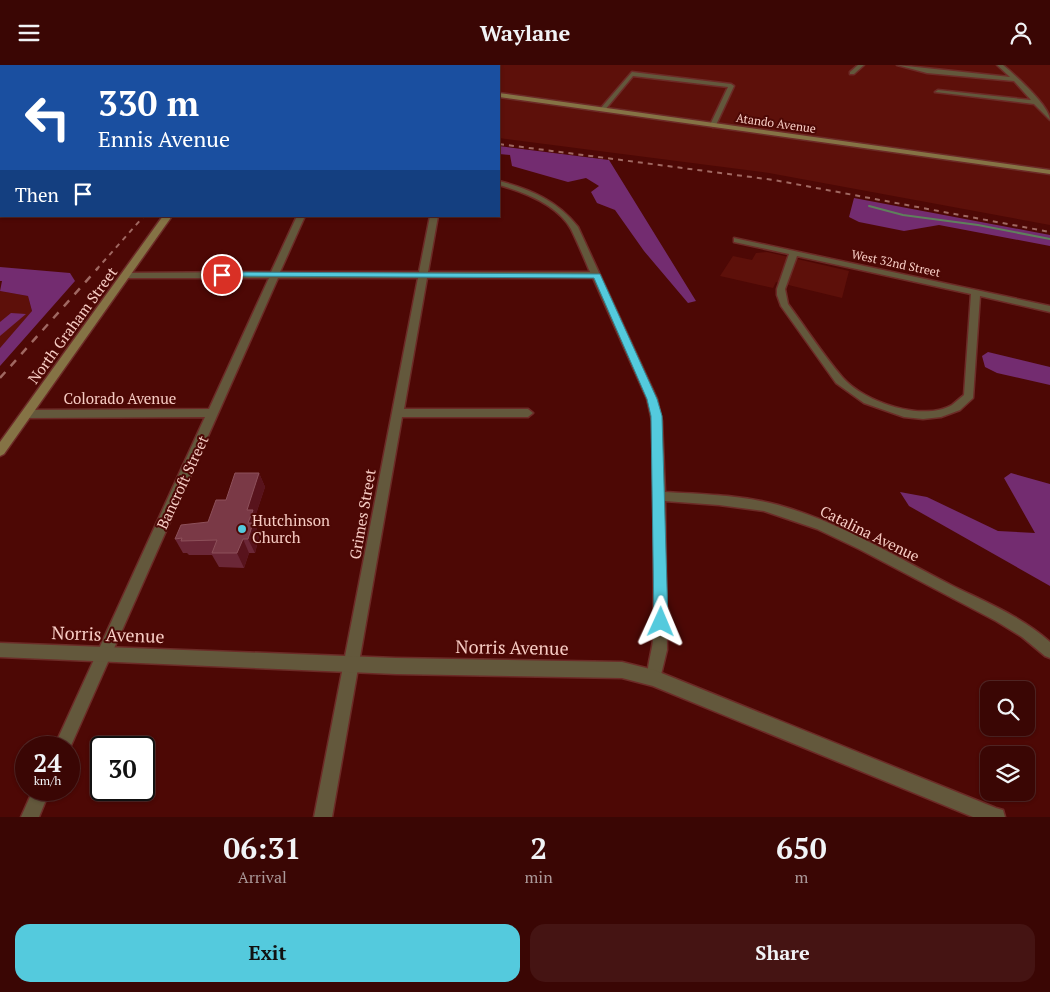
<!DOCTYPE html>
<html lang="en">
<head>
<meta charset="utf-8">
<style>
  :root { --surface:#3a0604; --page:#451413; --text:#f1f3f6; --muted:#ab999a; --line:#542726; --accent:#54cadd }
  body { margin:0; font-family:"PT Serif",serif; background:var(--page); color:var(--text); height:100vh; display:flex; flex-direction:column; font-size:19px; white-space:nowrap }
  * { box-sizing:border-box; margin:0 }
  p { font-size:16px; color:var(--muted) }
  .icon { flex:none; width:28px; height:28px; fill:none; stroke:currentColor; stroke-width:2; stroke-linecap:round; stroke-linejoin:round }
  .map { position:relative; height:752px; overflow:hidden }
  .details { display:flex; flex-direction:column; background:var(--surface); flex:1 }
  .details>* { flex:none }
  .banner { position:absolute; left:0px; top:0px; width:500px; height:152px; box-shadow:0 1px 4px #0004,0 0 0 1px var(--line); background:#1a4fa0; color:#fff; overflow:hidden }
  .tools { position:absolute; left:980px; top:616px; display:grid; gap:10px }
  .tools a { display:grid; place-items:center; width:55px; height:55px; border-radius:10px; background:var(--surface); box-shadow:0 1px 4px #0004,0 0 0 1px var(--line); font-size:25px }
  .speed { position:absolute; left:15px; top:671px; display:flex; gap:10px; font-size:25px; font-weight:700; text-align:center }
  .speed>* { display:grid; place-content:center; width:65px; height:65px; border-radius:50%; background:var(--surface); box-shadow:0 1px 4px #0004,0 0 0 1px var(--line); line-height:1 }
  .speed small { font-size:12px; font-weight:400 }
  .speed .limit { border:2px solid #111; border-radius:8px; background:#fff; color:#111 }
  .pin { position:absolute; display:grid; place-items:center; width:42px; height:42px; color:#fff; margin:-21px; border:2px solid #fff; border-radius:50%; box-shadow:0 1px 5px #0007 }
  .me { position:absolute; width:55px; margin:-28px; rotate:1deg; stroke-linejoin:round; filter:drop-shadow(0 0 4px #0008) }
  .turn { display:flex; align-items:center; gap:18px; height:105px; padding:0 15px; font-size:22px }
  .turn .icon { width:65px; height:65px; stroke-width:2.5 }
  .turn b { display:block; font-size:35px; line-height:42px }
  .then { display:flex; align-items:center; height:48px; padding:0 15px; background:#0003; gap:10px; font-size:19px }
  .eta { display:flex; justify-content:space-evenly; align-items:center; height:85px; text-align:center }
  .eta b { font-size:30px; font-weight:700; line-height:35px }
  .cta { display:flex; gap:10px; margin-top:auto; padding:10px 15px }
  .cta a { flex:1; height:58px; border-radius:15px; background:var(--accent); color:#111; font-size:20px; font-weight:700; line-height:58px; text-align:center }
  .cta a+a { background:var(--page); color:var(--text) }
  header { display:flex; justify-content:space-between; align-items:center; height:65px; padding:0 15px; background:var(--surface); font-size:22px; font-weight:700 }
  .map>svg:first-child { display:block }
  .built { fill:#5d100a }
  .green { fill:#732c70 }
  .lines { fill:none; stroke-linecap:round; stroke-linejoin:round }
  .stream { stroke:#5f805c; stroke-width:2 }
  .minor-casing { stroke:#6c2b27; stroke-width:3 }
  .tertiary-casing { stroke:#6c2b27; stroke-width:3 }
  .secondary-casing { stroke:#6c2b27; stroke-width:3 }
  .minor { fill:#63583c; fill-rule:evenodd }
  .tertiary { fill:#63583c; fill-rule:evenodd }
  .secondary { fill:#857345; fill-rule:evenodd }
  .rail-far1 { stroke:#a06862; stroke-width:2; stroke-dasharray:5 5; stroke-linecap:butt }
  .rail { stroke:#a06862; stroke-width:2.5; stroke-dasharray:8 8; stroke-linecap:butt }
  .wall { fill:#6b2737 }
  .shaded-wall { fill:#58131c }
  .building { fill:#7a3946; stroke:#8d505a }
  .route { fill:#54cadd; stroke:#378390 }
  .poi-dot { fill:#54cadd; stroke:#4d0805; stroke-width:2 }
  .labels { text-anchor:middle; dominant-baseline:central; stroke-width:4; stroke-linejoin:round; paint-order:stroke }
  .far-street-label { font-size:12px; fill:#f7ccc4; stroke:#4d0805 }
  .street-label { font-size:15px; fill:#f7ccc4; stroke:#4d0805 }
  .poi-label { font-size:15px; fill:#f7ccc4; stroke:#4d0805; text-anchor:start }
  .near-street-label { font-size:18px; fill:#f7ccc4; stroke:#4d0805 }
</style>
</head>
<body>
<header><svg class="icon" aria-label="menu" viewBox="0 0 24 24"><path d="M4 6h16M4 12h16M4 18h16"/></svg>Waylane<svg class="icon" aria-label="person" viewBox="0 0 24 24"><circle cx="12" cy="8" r="4"/><path d="M4 21q1-7 8-7t8 7"/></svg></header>
<div class="map">
<svg width="1050" height="752" viewBox="0 0 1050 752">
  <rect width="100%" height="100%" fill="#4d0805"/>
  <g class="built">
    <path d="M299 0H1050V160L769 108 499 73V1H298Z"/>
    <path d="M767 187 849 206 842 233 776 217 773 223 720 211 733 191 752 195 756 188Z"/>
    <path d="M0 226 28 231 32 247 0 283Z"/>
  </g>
  <g class="green">
    <path d="M499 81 609 95 696 236 688 238 644 186 615 145 597 138 591 127 599 121 586 113 568 117 512 101 510 90 499 89Z"/>
    <path d="M854 133 1050 170V181L939 160 904 166 859 157 849 152Z"/>
    <path d="M0 202 70 208 75 216 0 301V283L32 246 28 231 0 226 2 216H0Z"/>
    <path d="M11 248 26 249 0 271V257Z"/>
    <path d="M988 287 1050 302V320L997 308 985 302 982 291Z"/>
    <path d="M1011 408 1050 419V521L909 441 900 427 927 432 998 466 1035 468 1004 413Z"/>
  </g>
  <g class="lines">
    <path class="stream" d="M869 141 903 150 978 160 1050 174"/>
    <g class="minor-casing">
      <g id="minor">
        <path d="M158 0H170L171 1H159Z"/>
        <path d="M445 0H451L452 1H446Z"/>
        <path d="M858 0H864L854 9H850V7Z"/>
        <path d="M897 0 1010 12 997 0H1003C1015 10 1050 41 1050 55L1034 39 935 27 938 25 1031 35 1014 16 927 8Z"/>
        <path d="M632 7 731 19 734 21 716 60 713 62 710 60 728 22 633 11 604 46H600V44Z"/>
        <path d="M499 116C530 124 558 136 578 162L657 334 662 356 665 427C702 429 741 430 778 440 840 457 894 491 951 520 985 537 1021 551 1050 577V593L1045 591 1022 572 996 556 859 484 817 464 764 446 719 440 665 436 667 585 659 618 654 620 649 618C644 608 653 585 653 573 655 501 653 428 652 356L647 334 593 213H427L404 344H528L533 348 528 352H402L332 752H314L418 213H278L69 685V682H54L205 352 27 353 22 349 27 345 209 344 269 213H126L122 210 123 208 271 207 297 151H305L280 207H419L430 151H438L428 207H590C584 193 578 178 571 164 557 139 524 127 499 120Z"/>
        <path d="M734 173 1050 241V247L980 231 973 333 960 345 941 352 923 354 904 352 864 338 836 318 781 241 777 230V224L789 189 734 177ZM797 191 971 229 964 330C960 333 956 337 952 340 923 357 864 337 843 313 823 290 806 263 788 239L785 224Z"/>
        <path d="M33 725H50L39 752H21Z"/>
      </g>
    </g>
    <g class="tertiary-casing">
      <path id="tertiary" d="M0 578 396 593 622 597 654 605 996 743 1003 745 1005 752H973L653 621 622 613 396 609 0 592Z"/>
    </g>
    <g class="secondary-casing">
      <g id="secondary">
        <path d="M499 28 1050 105V109L499 32Z"/>
        <rect x="0" y="49" width="1" height="4"/>
        <path d="M163 151H172L4 389 0 391V377Z"/>
      </g>
    </g>
    <use href="#minor" class="minor"/>
    <use href="#tertiary" class="tertiary"/>
    <use href="#secondary" class="secondary"/>
    <g class="rail-far1">
      <path d="M499 79 774 115 1050 167"/>
      <path d="M96 205 144 151"/>
    </g>
    <path class="rail" d="M0 313 98 203"/>
  </g>
  <path class="wall" d="M259 408 265 422 255 452 258 460 256 466 259 472 255 488H249L244 503 219 502 212 490H189L187 488H183L175 474 208 457 226 435Z"/>
  <g class="shaded-wall">
    <path d="M259 408 265 422 255 452 258 460 256 466 259 472 255 488 248 474V458L247 445Z"/>
    <path d="M243 474 249 488 244 503 237 488Z"/>
  </g>
  <g class="building">
    <rect x="320" y="0" width="9" height="1"/>
    <path d="M235 408H259L247 445H253L248 458H253L248 474H243L237 488H212L217 475 181 476 182 473 175 474 181 460 208 457 216 435H226Z"/>
  </g>
  <path class="route" d="M222 207 600 209 657 334 662 351 668 557 666 562 661 563 656 562 654 557 651 351 647 334 594 213 219 211 217 210Z"/>
  <circle class="poi-dot" cx="242" cy="464" r="5"/>
  <g class="labels">
    <g class="far-street-label">
      <text transform="translate(776 58) rotate(8)">Atando Avenue</text>
      <text transform="translate(896 198) rotate(12)">West 32nd Street</text>
    </g>
    <g class="street-label">
      <text transform="translate(72 260) rotate(-54)">North Graham Street</text>
      <text x="120" y="333">Colorado Avenue</text>
      <text transform="translate(182 417) rotate(-65)">Bancroft Street</text>
      <text transform="translate(362 449) rotate(-80)">Grimes Street</text>
      <text transform="translate(870 468) rotate(26)">Catalina Avenue</text>
    </g>
    <g class="poi-label">
      <text x="252" y="455">Hutchinson<tspan x="252" dy="17">Church</tspan></text>
    </g>
    <g class="near-street-label">
      <text transform="translate(108 569) rotate(2)">Norris Avenue</text>
      <text transform="translate(512 582) rotate(1)">Norris Avenue</text>
    </g>
  </g>
</svg>
<div class="tools">
<a><svg class="icon" aria-label="search" viewBox="0 0 24 24"><circle cx="10" cy="10" r="6"/><path d="M15 15l6 6"/></svg></a>
<a><svg class="icon" aria-label="layers" viewBox="0 0 24 24"><path d="M12 4l9 5-9 5-9-5zM3 14l9 5 9-5"/></svg></a>
</div>
<div class="speed"><div>24<small>km/h</small></div><div class="limit">30</div></div>
<div class="pin" style="left:222px;top:210px;background:#d93025"><svg class="icon" aria-label="arrive" viewBox="0 0 24 24"><path d="M6 21V4h12l-3 4 3 4H6"/></svg></div>
<svg class="me" style="left:661px;top:557px" viewBox="-20 -20 40 40"><path d="M0-17L14 15 0 8-14 15z" fill="#54cadd" stroke="#fff" stroke-width="4"/></svg>
<div class="banner">
<div class="turn"><svg class="icon" aria-label="left" viewBox="0 0 24 24"><path d="M17 20v-9H6M10 6l-5 5 5 5"/></svg><div><b>330 m</b>Ennis Avenue</div></div>
<div class="then">Then<svg class="icon" aria-label="arrive" viewBox="0 0 24 24"><path d="M6 21V4h12l-3 4 3 4H6"/></svg></div>
</div>
</div>
<section class="details">
<div class="eta">
<div><b>06:31</b><p>Arrival</p></div>
<div><b>2</b><p>min</p></div>
<div><b>650</b><p>m</p></div>
</div>
<div class="cta"><a>Exit</a><a>Share</a></div>
</section>
</body>
</html>
